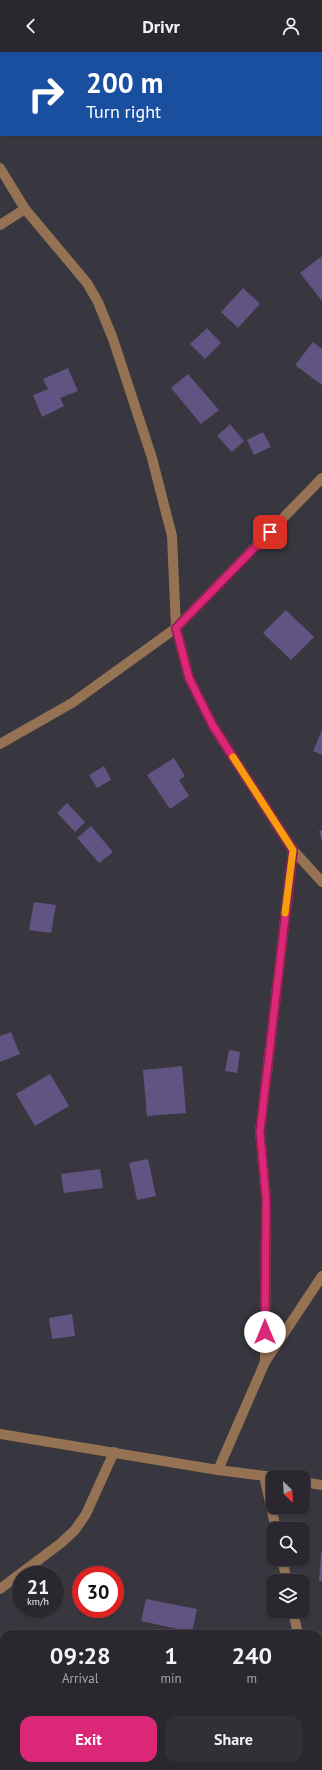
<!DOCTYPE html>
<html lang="en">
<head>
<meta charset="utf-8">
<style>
  :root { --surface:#2a282e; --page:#323036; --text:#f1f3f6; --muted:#a5a6aa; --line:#46444a; --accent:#db2777 }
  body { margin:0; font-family:"PT Sans",sans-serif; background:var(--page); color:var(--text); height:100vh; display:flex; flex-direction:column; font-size:15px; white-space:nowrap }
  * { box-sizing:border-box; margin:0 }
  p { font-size:13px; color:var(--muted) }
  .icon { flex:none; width:22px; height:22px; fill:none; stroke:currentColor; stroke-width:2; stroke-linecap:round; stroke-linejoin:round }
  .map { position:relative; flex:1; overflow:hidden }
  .sheet { position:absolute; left:0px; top:1578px; width:322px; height:140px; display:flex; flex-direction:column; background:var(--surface); border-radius:12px 12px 0 0; box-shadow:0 1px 3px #0004,0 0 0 1px var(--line) }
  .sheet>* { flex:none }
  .top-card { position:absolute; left:0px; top:0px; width:322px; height:84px; box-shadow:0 1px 3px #0004,0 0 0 1px var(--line); background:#1a4fa0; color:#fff; overflow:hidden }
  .needle { width:26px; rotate:155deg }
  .fabs { position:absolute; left:266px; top:1418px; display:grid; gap:8px }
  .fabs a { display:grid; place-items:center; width:44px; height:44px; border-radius:8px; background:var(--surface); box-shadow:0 1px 3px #0004,0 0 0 1px var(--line); font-size:20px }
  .speed { position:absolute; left:12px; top:1514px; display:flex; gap:8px; font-size:20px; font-weight:700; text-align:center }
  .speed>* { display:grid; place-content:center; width:52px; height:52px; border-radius:50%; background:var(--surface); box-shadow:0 1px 3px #0004,0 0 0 1px var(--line); line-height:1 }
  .speed small { font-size:10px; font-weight:400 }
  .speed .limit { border:6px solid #d22; background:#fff; color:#111 }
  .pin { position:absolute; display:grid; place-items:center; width:34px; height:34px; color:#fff; margin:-17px; border-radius:8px; box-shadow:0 2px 6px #0006 }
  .me { position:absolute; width:44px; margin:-22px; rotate:0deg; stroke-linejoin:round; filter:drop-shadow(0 0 3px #0008) }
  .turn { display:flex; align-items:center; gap:14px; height:84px; padding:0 20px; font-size:18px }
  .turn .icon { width:52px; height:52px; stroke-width:2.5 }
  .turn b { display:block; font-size:28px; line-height:34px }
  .eta { display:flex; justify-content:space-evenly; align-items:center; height:68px; text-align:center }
  .eta b { font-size:24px; font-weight:700; line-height:28px }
  .primary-button { display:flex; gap:8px; margin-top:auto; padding:8px 20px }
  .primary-button a { flex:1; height:46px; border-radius:12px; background:var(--accent); color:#fff; font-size:16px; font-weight:700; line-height:46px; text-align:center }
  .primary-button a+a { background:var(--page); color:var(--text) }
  header { display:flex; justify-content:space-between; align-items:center; height:52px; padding:0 20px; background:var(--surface); font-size:18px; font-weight:700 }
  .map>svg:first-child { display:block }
  .building { fill:#615382 }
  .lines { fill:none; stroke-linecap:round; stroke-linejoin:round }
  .minor { stroke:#947253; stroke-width:10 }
  .route-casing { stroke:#8e194d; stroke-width:10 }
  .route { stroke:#db2777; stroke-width:7 }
  .slow { stroke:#f59e0b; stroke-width:7 }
</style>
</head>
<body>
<header><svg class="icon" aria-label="back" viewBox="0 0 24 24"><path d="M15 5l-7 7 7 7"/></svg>Drivr<svg class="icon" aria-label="person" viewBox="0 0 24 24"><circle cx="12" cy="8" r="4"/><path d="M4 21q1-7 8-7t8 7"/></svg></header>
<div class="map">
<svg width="322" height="1718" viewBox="0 0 322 1718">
  <rect width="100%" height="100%" fill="#38363e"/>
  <g class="building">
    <path d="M322 204V249L300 221Z"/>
    <path d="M243 236 260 252 238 276 221 260Z"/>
    <path d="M207 276 221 291 205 307 190 292Z"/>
    <path d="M313 290 322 297V333L295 313Z"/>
    <path d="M68 316 78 339 60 346 64 354 42 365 33 343 48 337 43 327Z"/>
    <path d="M188 322 219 358 201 372 171 336Z"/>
    <path d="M230 372 244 389 232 400 217 384Z"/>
    <path d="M263 380 271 395 254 403 247 388Z"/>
    <path d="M286 558 314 585 291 608 263 581Z"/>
    <path d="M322 678V703L313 699Z"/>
    <path d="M174 706 185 724 179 728 189 744 170 757 147 723Z"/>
    <path d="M104 714 111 728 97 736 89 723Z"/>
    <path d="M67 751 85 770 75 780 57 761Z"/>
    <path d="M91 774 113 800 99 811 77 786Z"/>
    <path d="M322 778V789L319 779Z"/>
    <path d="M34 850 56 853 51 881 29 878Z"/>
    <path d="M11 980 20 1002 0 1010V984Z"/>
    <path d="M229 998 240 1000 237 1021 225 1019Z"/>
    <path d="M182 1014 186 1061 147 1064 143 1018Z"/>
    <path d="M50 1022 69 1054 35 1074 16 1042Z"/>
    <path d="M148 1107 156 1144 137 1148 129 1111Z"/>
    <path d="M100 1117 103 1136 64 1141 61 1122Z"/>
    <path d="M72 1262 75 1284 52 1287 49 1266Z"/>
    <path d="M321 1500H322V1529H319Z"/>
    <path d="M146 1547 197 1557 192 1580 141 1569Z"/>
  </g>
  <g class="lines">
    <g class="minor">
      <path d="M0 116 25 157 87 231 98 250 113 287 152 406 172 484 176 576 72 651 0 692"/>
      <path d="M0 173 25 157"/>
      <path d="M322 426 176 576 189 626 213 674 293 798 322 830"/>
      <path d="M265 1310 266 1146 260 1080 293 798"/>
      <path d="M0 1382 218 1418 273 1425"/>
      <path d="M218 1418 265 1310 322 1224"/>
      <path d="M264 1424 276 1477"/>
      <path d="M303 1430 322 1433"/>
      <path d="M282 1507 287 1529"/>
      <path d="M0 1537 61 1491 75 1478 86 1462 114 1400"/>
      <path d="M293 1559 298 1582"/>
      <path d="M318 1672 322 1691"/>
      <path d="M0 1694 4 1698"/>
      <path d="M22 1714 26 1718"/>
    </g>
  </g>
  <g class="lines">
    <g class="route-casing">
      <path id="route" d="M265 1280 266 1146 260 1080 293 798 213 674 189 626 176 576 270 480"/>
    </g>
    <use href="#route" class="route"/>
    <path class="slow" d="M233 705 293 798 285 861"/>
  </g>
</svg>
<div class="fabs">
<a><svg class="needle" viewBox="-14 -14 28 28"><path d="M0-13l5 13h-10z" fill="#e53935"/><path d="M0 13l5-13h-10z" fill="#a5a6aa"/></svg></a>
<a><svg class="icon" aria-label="search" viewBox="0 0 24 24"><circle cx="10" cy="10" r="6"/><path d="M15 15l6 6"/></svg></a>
<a><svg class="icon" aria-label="layers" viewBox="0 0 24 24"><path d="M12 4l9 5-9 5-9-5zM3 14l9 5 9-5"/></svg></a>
</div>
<div class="speed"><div>21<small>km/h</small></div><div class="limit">30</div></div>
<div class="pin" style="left:270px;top:480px;background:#d93025"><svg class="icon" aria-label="arrive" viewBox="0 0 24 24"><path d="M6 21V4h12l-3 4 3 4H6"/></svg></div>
<svg class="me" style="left:265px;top:1280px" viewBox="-20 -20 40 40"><circle r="19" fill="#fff"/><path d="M0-13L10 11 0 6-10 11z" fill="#db2777"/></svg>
<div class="top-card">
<div class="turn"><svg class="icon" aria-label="right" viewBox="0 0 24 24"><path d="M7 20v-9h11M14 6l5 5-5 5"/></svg><div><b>200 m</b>Turn right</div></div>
</div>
<section class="sheet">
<div class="eta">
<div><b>09:28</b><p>Arrival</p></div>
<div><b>1</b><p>min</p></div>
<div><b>240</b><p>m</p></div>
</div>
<div class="primary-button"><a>Exit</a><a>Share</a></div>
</section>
</div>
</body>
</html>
